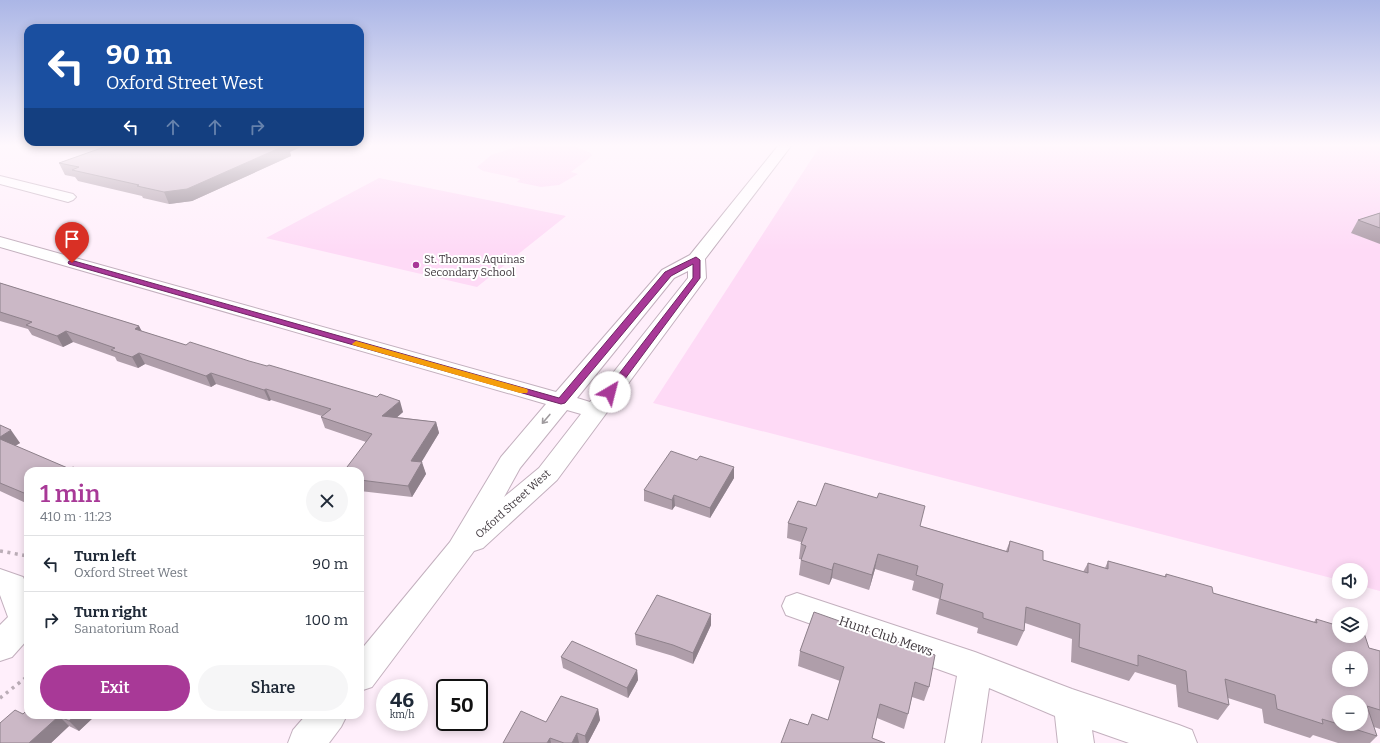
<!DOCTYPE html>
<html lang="en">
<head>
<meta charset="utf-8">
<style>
  :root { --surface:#fff; --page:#f6f6f7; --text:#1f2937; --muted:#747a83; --line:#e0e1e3; --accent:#a83997 }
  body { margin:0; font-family:Bitter,serif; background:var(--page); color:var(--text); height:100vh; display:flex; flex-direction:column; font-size:15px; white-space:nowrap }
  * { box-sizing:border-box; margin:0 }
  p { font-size:13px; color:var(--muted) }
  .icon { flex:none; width:22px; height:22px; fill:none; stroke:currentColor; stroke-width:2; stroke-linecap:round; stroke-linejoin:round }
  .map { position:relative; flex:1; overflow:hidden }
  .drawer { position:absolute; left:24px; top:467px; width:340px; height:252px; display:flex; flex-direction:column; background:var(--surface); border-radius:12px; box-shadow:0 2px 10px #0003 }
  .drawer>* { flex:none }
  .top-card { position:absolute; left:24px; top:24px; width:340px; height:122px; border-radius:12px; box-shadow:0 2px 10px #0003; background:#1a4fa0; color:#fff; overflow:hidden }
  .tools { position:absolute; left:1332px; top:563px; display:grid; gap:8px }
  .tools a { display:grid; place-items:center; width:36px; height:36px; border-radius:50%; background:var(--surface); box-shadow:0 2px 10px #0003; font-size:20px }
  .speed { position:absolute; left:376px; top:679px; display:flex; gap:8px; font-size:20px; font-weight:700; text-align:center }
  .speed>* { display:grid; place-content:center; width:52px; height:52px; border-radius:50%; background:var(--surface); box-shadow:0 2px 10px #0003; line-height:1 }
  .speed small { font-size:10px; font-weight:400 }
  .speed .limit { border:2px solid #111; border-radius:6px; background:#fff; color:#111 }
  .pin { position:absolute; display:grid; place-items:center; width:34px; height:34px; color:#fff; margin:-41px -17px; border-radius:50% 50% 50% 0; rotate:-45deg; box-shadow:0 0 4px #0007 }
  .pin .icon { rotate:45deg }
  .me { position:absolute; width:44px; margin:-22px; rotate:37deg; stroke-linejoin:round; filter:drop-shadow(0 0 3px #0008) }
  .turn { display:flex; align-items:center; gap:14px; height:84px; padding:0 16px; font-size:18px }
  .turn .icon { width:52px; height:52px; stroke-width:2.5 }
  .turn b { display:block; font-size:28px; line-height:34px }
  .lanes { display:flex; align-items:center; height:38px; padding:0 16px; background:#0003; justify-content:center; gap:20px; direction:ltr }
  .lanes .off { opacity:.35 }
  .round { display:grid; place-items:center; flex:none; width:42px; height:42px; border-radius:21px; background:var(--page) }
  .overview { display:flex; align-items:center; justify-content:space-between; height:68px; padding:0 16px }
  h1 { font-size:24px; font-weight:600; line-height:30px; color:var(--accent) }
  .cta { display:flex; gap:8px; margin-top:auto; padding:8px 16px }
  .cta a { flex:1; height:46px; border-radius:24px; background:var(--accent); color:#fff; font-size:16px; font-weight:600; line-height:46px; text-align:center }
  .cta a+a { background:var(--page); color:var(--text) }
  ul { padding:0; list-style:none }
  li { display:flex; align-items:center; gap:12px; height:56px; padding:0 16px; border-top:1px solid var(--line) }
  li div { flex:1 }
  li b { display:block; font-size:15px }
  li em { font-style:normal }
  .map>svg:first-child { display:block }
  .green { fill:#fedaf6 }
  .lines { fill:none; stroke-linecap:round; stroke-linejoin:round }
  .minor-casing { stroke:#c3b0be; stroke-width:2 }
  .major-casing { stroke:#c3b0be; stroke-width:2 }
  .path { stroke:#bbadb7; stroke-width:3.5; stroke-dasharray:3 4.5; stroke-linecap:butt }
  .minor { fill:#fff; fill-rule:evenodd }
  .major { fill:#fff; fill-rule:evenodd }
  .wall { fill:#af9eaa }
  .shaded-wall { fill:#8e818b }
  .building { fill:#cbb8c6; stroke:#8e818b; fill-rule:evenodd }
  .oneway { stroke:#9f9b9e }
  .route { fill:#a83997; stroke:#6d2562 }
  .slow { fill:#f59e0b }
  .poi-dot { fill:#a83997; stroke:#fff; stroke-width:1.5 }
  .labels { text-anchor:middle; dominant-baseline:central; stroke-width:4; stroke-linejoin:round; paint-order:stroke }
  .poi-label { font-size:11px; fill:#3f373d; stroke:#fff; text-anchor:start }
  .street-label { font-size:11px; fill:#3f373d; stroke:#fff }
  .near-street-label { font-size:13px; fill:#3f373d; stroke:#fff }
</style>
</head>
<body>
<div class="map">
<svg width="1380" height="743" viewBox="0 0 1380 743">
  <rect width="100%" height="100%" fill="#ffeffb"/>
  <g class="green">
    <path d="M519 146H574L591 153 592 156 571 172 578 174 559 185 541 187 517 182 520 179 483 171 477 167 491 155Z"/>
    <path d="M820 146H1380V591L1361 586V570H1339V580L653 403Z"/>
    <path d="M379 178 566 216 477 287 266 238Z"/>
  </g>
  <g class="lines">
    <g class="minor-casing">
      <g id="minor">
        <path d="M0 176 73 194 76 197 73 200 68 202 0 184Z"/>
        <path d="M0 569 23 577 28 588V639L12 657 0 661V625L8 617 0 595Z"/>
        <path d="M797 593 975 652 1072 689 1179 725 1192 730 1197 743H1129L1092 730 1094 743H1058L1055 716 989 688 981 743H945L957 676 786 615 782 606 786 597Z"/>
      </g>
    </g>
    <g class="major-casing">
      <g id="major">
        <path d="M778 146H791L705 259 706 278 557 480 483 548 474 551 372 687 360 691V651L450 542 501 457 546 404 0 247V237L556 392 662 270 690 255ZM688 271V278L590 402 577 398 674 278ZM567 410 581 414 539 468 504 497 520 468Z"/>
        <path d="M306 715H347L341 727 329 743H288L293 730Z"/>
      </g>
    </g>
    <g class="path">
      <path d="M0 551 28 556"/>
      <path d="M0 698 28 676"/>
    </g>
    <use href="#minor" class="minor"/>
    <use href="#major" class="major"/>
  </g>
  <g class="wall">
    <path d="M290 152 291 156 192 201 169 204 143 198 142 196 78 181 75 177 65 175 59 163Z"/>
    <path d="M1380 213V244L1351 233 1358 220Z"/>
    <path d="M0 283 139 326 141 331 186 345 403 412 397 417 436 422 439 433 421 462 426 474 412 497 360 491V471L366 442 325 428 321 417 322 416 271 400 269 401 216 384 211 387 145 364 138 368 117 361 115 357 73 342 63 347 32 335 28 329 0 321Z"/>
    <path d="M0 425 20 443 15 446 70 469 81 471H28V504L0 491Z"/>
    <path d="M697 460 734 467V478L710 518 675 506 672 510 644 501V490Z"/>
    <path d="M816 506 920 526 1006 551 1010 541 1043 560 1083 572 1088 563 1105 568 1108 561 1164 577 1166 574 1213 593 1314 622 1316 619 1369 648 1380 651V729L1374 727 1377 736 1370 743H1338L1313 735 1310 738 1264 723 1262 709 1228 698 1229 705 1218 720 1178 707 1176 685 1135 672 1129 681 1071 662 1072 639 1025 623 1024 631 1017 646 977 633 978 628 936 614 939 599 912 590 914 581 875 569 869 590 832 578 829 585 799 575 801 559H799L801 542 787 538 788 523Z"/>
    <path d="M814 612 929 687 924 701 912 697 908 714 904 729 877 718 828 720 840 681 798 666 800 651Z"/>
    <path d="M711 625 693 664 673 656 636 645 635 634Z"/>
    <path d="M561 657 637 670 638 680 628 698 563 668Z"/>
    <path d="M598 709 600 720 588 743H503Z"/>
    <path d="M23 714 28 715H96L79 731 69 726 51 743H0Z"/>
  </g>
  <g class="shaded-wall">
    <path d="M282 146H303L290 152 291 156 192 201 169 204 164 192Z"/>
    <path d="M139 326 145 337 135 329Z"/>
    <path d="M66 331 73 342 63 347 57 336Z"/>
    <path d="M139 353 145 364 138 368 132 357Z"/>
    <path d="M211 373 216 384 211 387 206 376Z"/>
    <path d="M266 389 271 400 269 401 264 390Z"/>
    <path d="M400 401 403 412 386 427 382 416Z"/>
    <path d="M436 422 439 433 415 473 411 461Z"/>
    <path d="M11 430 20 443 6 451 0 442V437Z"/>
    <path d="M422 462 426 474 412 497 408 486Z"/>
    <path d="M734 467V478L710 518V508Z"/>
    <path d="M28 490V499L24 493Z"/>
    <path d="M674 495 675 506 672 510V500Z"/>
    <path d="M878 554 875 569 869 590 872 575Z"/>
    <path d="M834 563 832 578 829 585 832 570Z"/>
    <path d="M711 614V625L693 664V653Z"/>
    <path d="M637 670 638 680 628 698 627 688Z"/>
    <path d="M598 709 600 720 588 743H586L585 736Z"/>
    <path d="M76 715H96L79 731 69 721Z"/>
    <path d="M59 716 69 726 51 743H29Z"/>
    <path d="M577 733 579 743H572Z"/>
    <path d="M550 738 551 743H547Z"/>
  </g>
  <g class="building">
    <path d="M107 146H284L187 189 164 192 137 186 139 185 72 170 79 167 59 163Z"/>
    <path d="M1380 213V228L1358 220Z"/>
    <path d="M0 283 139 326 135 329 186 345 190 342 249 361 267 366 269 365 377 397 380 394 400 401 382 416 436 422 411 461 422 462 408 486 360 480V471H344L372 434 321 417 331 409 266 389 264 390 211 373 206 376 139 353 132 357 111 350 115 348 66 331 57 336 26 325 32 322 0 312Z"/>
    <path d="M0 425 11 430 0 437Z"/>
    <path d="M0 439 70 469 73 467 81 471H28V490L24 493 0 483Z"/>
    <path d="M671 451 697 460 700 456 734 467 710 508 674 495 672 500 644 490Z"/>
    <path d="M825 483 877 498 879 493 925 506 920 526 1008 552 1010 541 1043 551V560L1088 573V563L1108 569V561L1166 577V574L1212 587 1213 593 1317 623 1316 619 1339 626V636H1361V632L1364 633 1369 648 1380 651V710L1367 706 1377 736 1322 719 1323 724 1277 709 1275 695 1225 679 1229 705 1188 692 1186 671 1138 655V666L1079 647 1080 624 1026 607 1024 631 983 618V613L940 599 943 584 916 575 918 566 878 554 872 575 834 563 832 570 801 560 806 546 801 544 807 528 788 523 798 501 816 506ZM1339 658H1361V680H1339ZM1339 702H1361V724H1339Z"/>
    <path d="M657 595 711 614 693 653 673 645 635 634Z"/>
    <path d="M814 612 935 655 929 687 915 682 908 714 880 704 872 738 885 743H781L790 719 808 725 812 714 828 720 844 667 800 651Z"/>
    <path d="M572 641 637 670 627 688 561 657Z"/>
    <path d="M561 696 598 709 585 736 577 733 572 743H564L550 738 547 743H503L521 711 546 722Z"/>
    <path d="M28 709V715H76L69 721 59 716 29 743H0V723L15 710 23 714Z"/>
  </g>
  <defs><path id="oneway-shaft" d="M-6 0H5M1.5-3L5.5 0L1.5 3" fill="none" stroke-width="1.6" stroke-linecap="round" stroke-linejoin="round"/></defs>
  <use class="oneway" href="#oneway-shaft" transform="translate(546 419) rotate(130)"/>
  <linearGradient id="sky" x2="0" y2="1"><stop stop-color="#abb6e6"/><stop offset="0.58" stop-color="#fff8fd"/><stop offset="1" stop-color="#fff8fd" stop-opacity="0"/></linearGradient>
  <rect width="1380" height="250" fill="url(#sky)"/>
  <path class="route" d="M696 257 700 260V278L613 395H606L605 392 693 278V264L671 276 565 403 561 404 69 264 68 263 69 261H74L559 398 665 272Z"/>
  <path class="slow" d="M356 341 527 389 528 391 527 393H520L353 345 352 344Z"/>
  <circle class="poi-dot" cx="416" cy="265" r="4"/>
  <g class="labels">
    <g class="poi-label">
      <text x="424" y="259">St. Thomas Aquinas<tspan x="424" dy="13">Secondary School</tspan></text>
    </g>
    <g class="street-label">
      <text transform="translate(513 504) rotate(-42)">Oxford Street West</text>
    </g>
    <g class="near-street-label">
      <text transform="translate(886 636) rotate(19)">Hunt Club Mews</text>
    </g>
  </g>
</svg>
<div class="tools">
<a><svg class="icon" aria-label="sound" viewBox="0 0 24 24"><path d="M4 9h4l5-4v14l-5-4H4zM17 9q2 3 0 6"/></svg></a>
<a><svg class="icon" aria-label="layers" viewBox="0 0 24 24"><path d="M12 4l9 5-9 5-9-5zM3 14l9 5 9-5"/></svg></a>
<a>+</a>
<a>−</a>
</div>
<div class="speed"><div>46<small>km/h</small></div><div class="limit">50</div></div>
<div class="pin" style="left:72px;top:263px;background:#d93025"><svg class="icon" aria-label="arrive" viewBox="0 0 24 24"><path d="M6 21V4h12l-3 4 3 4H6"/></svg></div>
<svg class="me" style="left:610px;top:392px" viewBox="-20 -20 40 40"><circle r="19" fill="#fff"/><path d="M0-13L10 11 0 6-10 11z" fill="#a83997"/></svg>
<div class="top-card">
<div class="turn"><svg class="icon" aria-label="left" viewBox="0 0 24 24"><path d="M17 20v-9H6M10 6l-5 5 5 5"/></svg><div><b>90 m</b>Oxford Street West</div></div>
<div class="lanes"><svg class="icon" aria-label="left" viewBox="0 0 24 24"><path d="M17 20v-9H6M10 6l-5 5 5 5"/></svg><svg class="icon off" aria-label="ahead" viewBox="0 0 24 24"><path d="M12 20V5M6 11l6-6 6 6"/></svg><svg class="icon off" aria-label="ahead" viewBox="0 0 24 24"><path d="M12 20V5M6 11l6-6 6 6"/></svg><svg class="icon off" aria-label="right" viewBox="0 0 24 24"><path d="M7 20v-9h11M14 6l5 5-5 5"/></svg></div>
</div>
<section class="drawer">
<div class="overview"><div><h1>1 min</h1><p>410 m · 11:23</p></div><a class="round"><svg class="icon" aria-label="close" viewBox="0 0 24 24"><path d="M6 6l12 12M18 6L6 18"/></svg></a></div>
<ul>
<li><svg class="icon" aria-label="left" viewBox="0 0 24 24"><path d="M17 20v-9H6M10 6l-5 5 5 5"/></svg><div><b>Turn left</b><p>Oxford Street West</p></div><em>90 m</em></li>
<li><svg class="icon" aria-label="right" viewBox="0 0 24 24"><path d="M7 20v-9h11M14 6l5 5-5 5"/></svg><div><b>Turn right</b><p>Sanatorium Road</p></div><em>100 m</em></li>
</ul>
<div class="cta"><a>Exit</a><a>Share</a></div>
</section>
</div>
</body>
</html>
